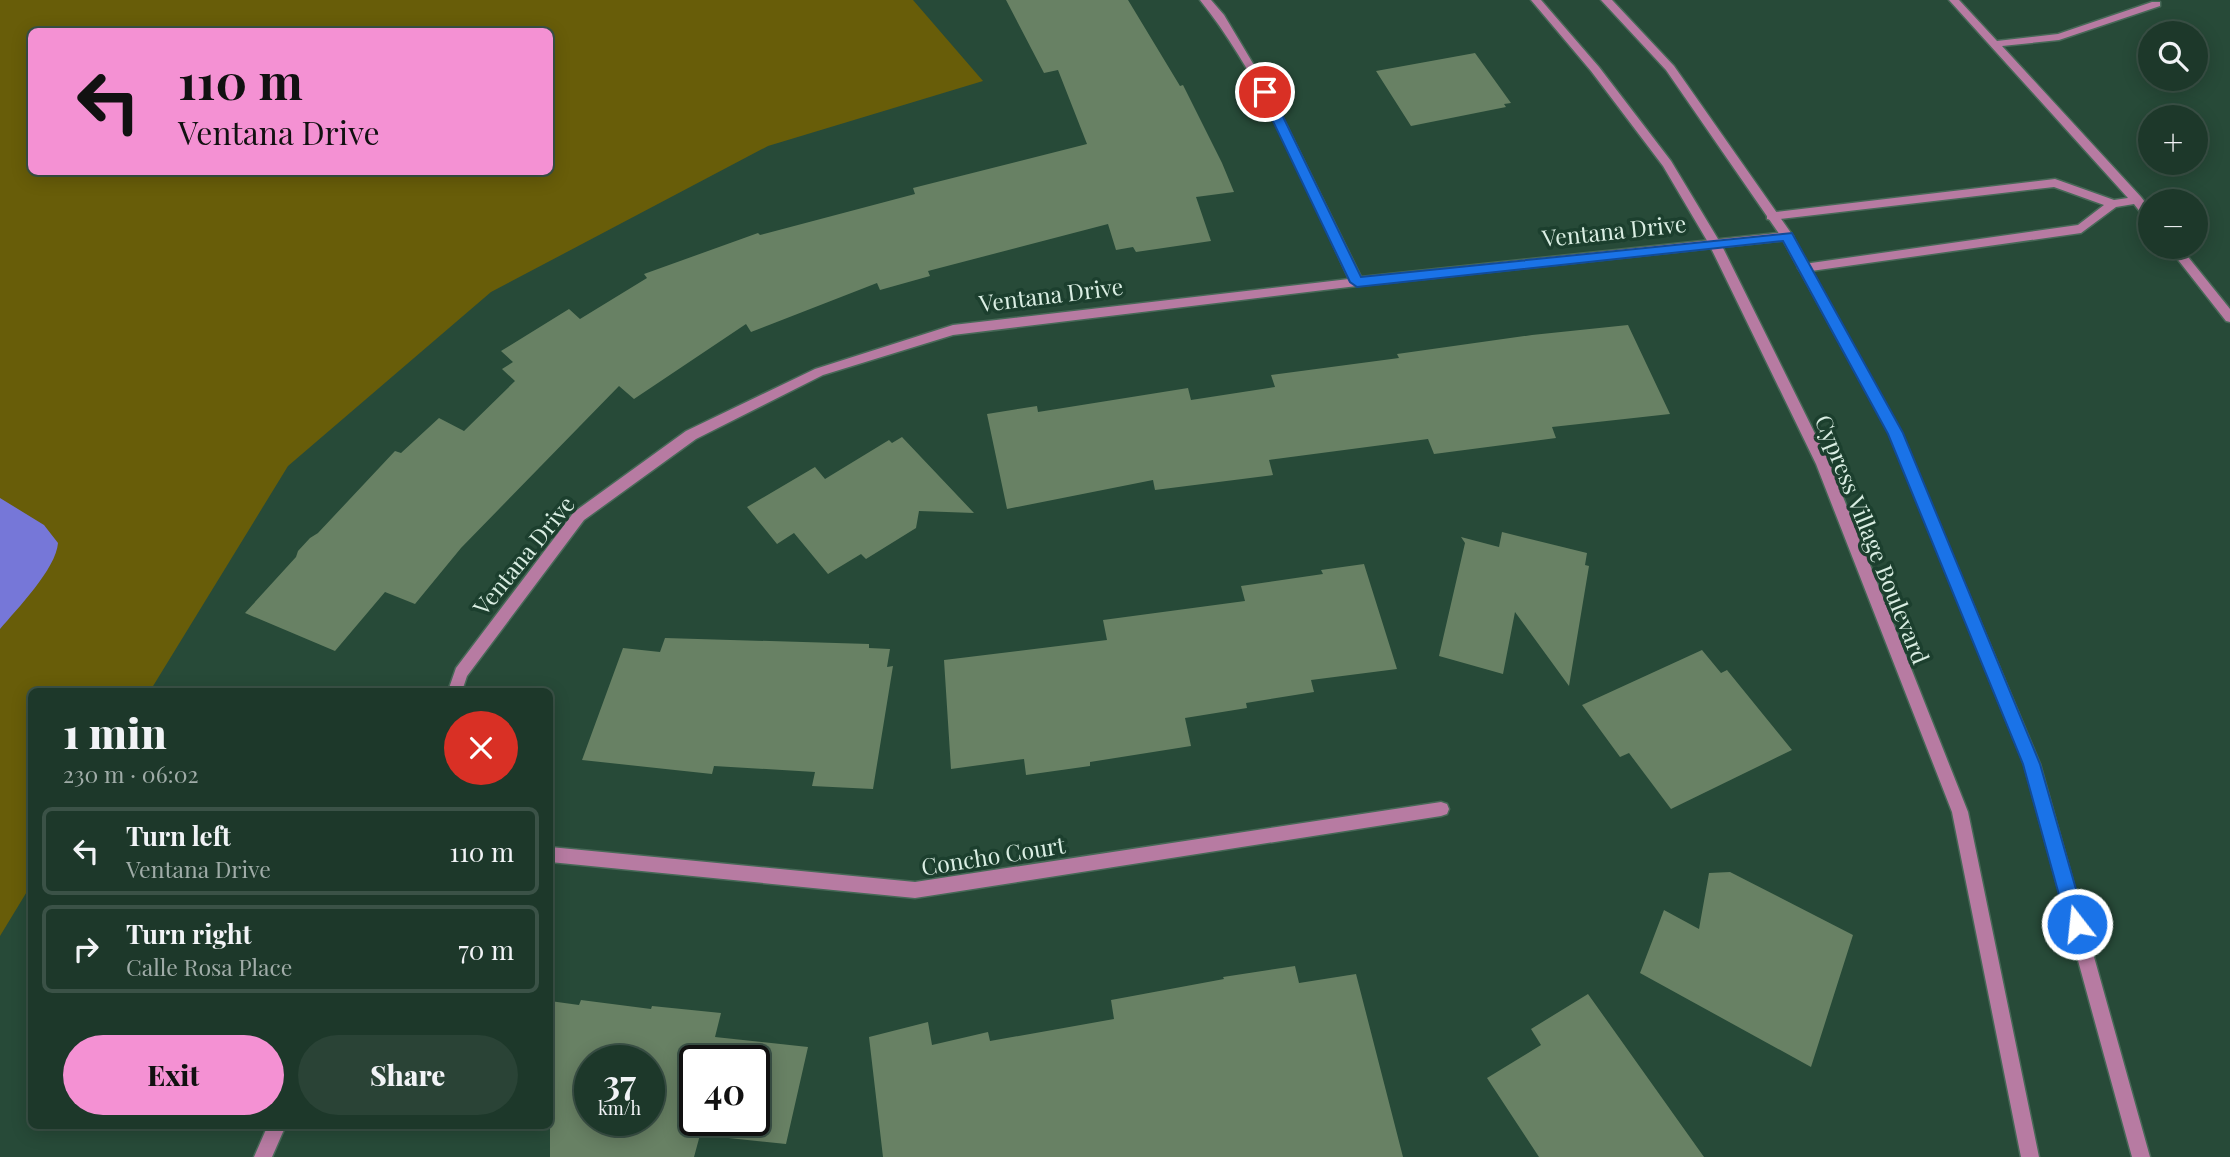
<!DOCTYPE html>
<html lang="en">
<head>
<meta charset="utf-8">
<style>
  :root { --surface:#1d382a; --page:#2a4336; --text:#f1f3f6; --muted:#a0aca8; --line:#3b5247; --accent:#f491d3 }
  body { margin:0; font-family:"Playfair Display",serif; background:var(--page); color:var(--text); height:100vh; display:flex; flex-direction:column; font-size:26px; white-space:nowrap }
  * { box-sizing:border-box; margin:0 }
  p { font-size:23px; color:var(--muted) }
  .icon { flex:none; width:38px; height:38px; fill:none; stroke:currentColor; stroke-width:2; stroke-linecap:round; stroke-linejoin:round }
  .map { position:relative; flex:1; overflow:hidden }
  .side { position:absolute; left:28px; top:688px; width:525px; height:441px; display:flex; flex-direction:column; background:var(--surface); border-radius:10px; box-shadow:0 4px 18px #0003,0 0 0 2px var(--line) }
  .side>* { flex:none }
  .hud { position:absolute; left:28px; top:28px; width:525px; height:147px; border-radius:10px; box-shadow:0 4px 18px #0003,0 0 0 2px var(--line); background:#f491d3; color:#111; overflow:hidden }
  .buttons { position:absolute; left:2138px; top:21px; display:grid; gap:14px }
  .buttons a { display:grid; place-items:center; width:70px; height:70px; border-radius:50%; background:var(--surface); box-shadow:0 4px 18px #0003,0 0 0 2px var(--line); font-size:35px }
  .speed { position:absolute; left:574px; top:1045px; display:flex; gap:14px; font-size:35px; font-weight:700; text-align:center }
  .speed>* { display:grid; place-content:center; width:91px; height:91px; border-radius:50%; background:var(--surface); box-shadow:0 4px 18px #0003,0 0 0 2px var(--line); line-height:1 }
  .speed small { font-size:18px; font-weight:400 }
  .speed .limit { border:4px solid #111; border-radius:10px; background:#fff; color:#111 }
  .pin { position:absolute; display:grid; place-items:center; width:60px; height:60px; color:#fff; margin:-30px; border:4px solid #fff; border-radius:50%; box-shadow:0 2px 7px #0007 }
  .me { position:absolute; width:77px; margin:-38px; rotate:344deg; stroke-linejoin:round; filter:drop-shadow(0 0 5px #0008) }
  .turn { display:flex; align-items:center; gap:24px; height:147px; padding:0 35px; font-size:32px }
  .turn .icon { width:91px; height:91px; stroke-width:2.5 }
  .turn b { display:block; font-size:49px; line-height:60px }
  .round { display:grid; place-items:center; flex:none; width:74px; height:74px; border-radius:37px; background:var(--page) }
  .overview { display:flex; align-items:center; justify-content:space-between; height:119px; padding:0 35px }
  h1 { font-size:42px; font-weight:800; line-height:52px }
  .cta { display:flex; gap:14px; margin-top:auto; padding:14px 35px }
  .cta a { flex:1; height:80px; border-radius:42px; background:var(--accent); color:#111; font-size:28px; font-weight:800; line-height:80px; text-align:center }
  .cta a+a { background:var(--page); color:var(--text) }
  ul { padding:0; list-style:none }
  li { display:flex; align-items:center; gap:21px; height:88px; margin:0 14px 10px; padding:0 21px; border:4px solid var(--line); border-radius:10px }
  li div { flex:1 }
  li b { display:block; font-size:26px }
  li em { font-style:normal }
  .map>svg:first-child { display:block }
  .green { fill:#685d09; fill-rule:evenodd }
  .water { fill:#7677d8 }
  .building { fill:#688164; fill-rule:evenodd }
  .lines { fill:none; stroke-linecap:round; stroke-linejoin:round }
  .service-casing { stroke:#476857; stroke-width:3 }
  .minor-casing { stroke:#476857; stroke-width:3 }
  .tertiary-casing { stroke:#476857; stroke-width:3 }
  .service { fill:#b77ba2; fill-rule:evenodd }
  .minor { fill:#b77ba2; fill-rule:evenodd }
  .tertiary { fill:#b77ba2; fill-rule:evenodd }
  .route { fill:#1a73e8; stroke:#114b97; stroke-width:2 }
  .labels { text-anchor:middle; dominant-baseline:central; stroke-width:7; stroke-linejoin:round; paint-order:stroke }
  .street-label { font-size:23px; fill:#daeee3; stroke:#1c3f2e }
</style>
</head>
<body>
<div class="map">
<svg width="2230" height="1157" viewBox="0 0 2230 1157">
  <rect width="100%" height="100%" fill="#274a38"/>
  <path class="green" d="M0 0H913L983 81 768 146 491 292 288 466 150 691H32L31 885 0 936ZM32 32H550V172H32Z"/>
  <path class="water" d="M0 498 44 525 58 543C56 569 17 609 0 629Z"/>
  <g class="building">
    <path d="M1006 0H1128L1180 86 1183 85 1222 163 1234 192 1196 197 1211 241 1136 252 1133 247 1116 250 1108 224 928 271 930 276 880 290 877 283 751 332 746 324 634 399 619 386 461 548 415 604 385 592 335 651 245 613 296 557 298 551 310 538 318 533 395 451 401 453 439 418 464 431 515 381 502 369 513 362 501 351 569 309 580 319 647 278 644 274 758 233 760 235 915 194 913 188 1087 144 1058 70 1044 73Z"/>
    <path d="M1475 53 1511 103 1504 104 1506 107 1411 126 1376 71Z"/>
    <path d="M1628 325 1670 414 1552 427 1556 438 1434 454 1428 439 1269 460 1273 475 1155 490 1153 480 1007 509 987 414 1037 406 1038 412 1188 388 1191 400 1275 387 1271 375 1399 358 1397 354 1532 335Z"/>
    <path d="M902 437 974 513 919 511 916 528 866 559 861 554 828 574 794 533 777 544 747 507 815 467 825 479 889 440 892 443Z"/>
    <path d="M1502 532 1587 553 1585 565 1589 566 1569 686 1515 612 1503 674 1439 656 1465 543 1461 537 1499 547Z"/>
    <path d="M1364 564 1397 669 1311 680 1314 692 1246 703 1247 708 1185 718 1191 746 1090 762V766L1026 775 1024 759 951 769 944 660 1107 640 1103 620 1245 601 1241 586 1323 574 1321 570Z"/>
    <path d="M665 638 869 644V648L890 649 887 667 893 666 873 789 812 786 815 772 714 766 712 774 582 760 623 648 660 652Z"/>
    <path d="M1702 650 1721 673 1727 670 1792 750 1671 809 1629 753 1620 757 1582 705Z"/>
    <path d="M1730 872 1853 935 1811 1067 1640 973 1664 910 1699 929 1709 873Z"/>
    <path d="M1295 966 1299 983 1356 974 1403 1157H883L869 1037 928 1022 932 1045 988 1032 990 1041 1114 1019 1111 1000 1224 979 1223 977Z"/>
    <path d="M1588 994 1704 1157H1539L1487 1078 1541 1045 1531 1029Z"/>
    <path d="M581 1000 651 1009 652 1006 721 1013 715 1037 808 1047 786 1144 700 1135 694 1157H550V1001L579 1005ZM590 1060H649V1120H590ZM695 1060H754V1120H695Z"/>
  </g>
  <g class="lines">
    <g class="service-casing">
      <g id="service">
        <path d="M1949 0H1959L1997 41 2058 34 2152 2H2160V6L2059 40 2002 46 2141 197 2151 210V222L2147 221 2134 204 2116 207 2081 233 1804 272 1800 271 1798 268 1804 264 2078 225 2104 205 2054 187 1771 220 1767 219V213L2055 179 2114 200 2128 198Z"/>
        <path d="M2168 247H2180L2230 309V322L2226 321Z"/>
      </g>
    </g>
    <g class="minor-casing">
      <g id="minor">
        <path d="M1200 0H1211L1224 15 1270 92 1361 277 1787 232 1793 236 1787 240 1357 286 953 335 823 375 696 439 584 520 467 676 462 691H448L456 668 574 512 686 431 815 369 953 325 1349 279C1306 188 1263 78 1200 0Z"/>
        <path d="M1441 802 1447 804 1449 809 1447 814 1441 816 915 898 550 862V847L915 882Z"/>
        <path d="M268 1125H286L272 1157H254Z"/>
      </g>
    </g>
    <g class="tertiary-casing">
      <g id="tertiary">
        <path d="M1531 0H1541L1599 67 1671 161 1721 244 1830 464 1968 812 2039 1157H2021L1952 812 1816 464 1709 244 1663 166 1591 71Z"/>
        <path d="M1601 0H1612L1674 66 1791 233 1901 433 2040 764 2150 1157H2132L2024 764 1889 433 1782 238 1666 70Z"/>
      </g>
    </g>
    <use href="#service" class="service"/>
    <use href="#minor" class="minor"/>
    <use href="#tertiary" class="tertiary"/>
  </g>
  <path class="route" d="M1265 89 1271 92 1361 277 1792 233 1903 433 2040 764 2086 924 2083 931 2077 933 2070 931 2067 924 2023 764 1888 434 1783 241 1357 287 1350 282 1259 92Z"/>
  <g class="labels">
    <g class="street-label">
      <text transform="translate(1614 230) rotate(-6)">Ventana Drive</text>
      <text transform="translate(1051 294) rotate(-7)">Ventana Drive</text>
      <text transform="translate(1873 539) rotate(68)">Cypress Village Boulevard</text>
      <text transform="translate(523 555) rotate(-51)">Ventana Drive</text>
      <text transform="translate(993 855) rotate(-9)">Concho Court</text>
    </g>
  </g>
</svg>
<div class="buttons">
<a><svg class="icon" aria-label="search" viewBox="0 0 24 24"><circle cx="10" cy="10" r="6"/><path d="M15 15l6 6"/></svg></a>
<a>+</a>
<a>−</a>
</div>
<div class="speed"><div>37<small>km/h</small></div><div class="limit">40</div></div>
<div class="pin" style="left:1265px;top:92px;background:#d93025"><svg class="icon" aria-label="arrive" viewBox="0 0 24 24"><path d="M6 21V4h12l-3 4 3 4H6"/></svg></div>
<svg class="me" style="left:2077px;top:924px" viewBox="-20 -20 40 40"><circle r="17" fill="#1a73e8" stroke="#fff" stroke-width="3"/><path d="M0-11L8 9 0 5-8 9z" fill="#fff"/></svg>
<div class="hud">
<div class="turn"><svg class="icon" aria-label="left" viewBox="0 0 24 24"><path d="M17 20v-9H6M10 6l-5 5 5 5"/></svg><div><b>110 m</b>Ventana Drive</div></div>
</div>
<section class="side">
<div class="overview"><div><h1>1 min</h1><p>230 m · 06:02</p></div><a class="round" style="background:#d93025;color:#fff"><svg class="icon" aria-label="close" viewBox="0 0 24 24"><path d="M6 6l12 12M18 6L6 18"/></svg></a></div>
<ul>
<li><svg class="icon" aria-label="left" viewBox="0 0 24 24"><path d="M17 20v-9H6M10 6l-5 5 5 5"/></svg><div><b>Turn left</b><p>Ventana Drive</p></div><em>110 m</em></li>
<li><svg class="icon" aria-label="right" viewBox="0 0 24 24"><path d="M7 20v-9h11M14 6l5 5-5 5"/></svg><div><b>Turn right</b><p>Calle Rosa Place</p></div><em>70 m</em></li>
</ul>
<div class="cta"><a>Exit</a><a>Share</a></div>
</section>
</div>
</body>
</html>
